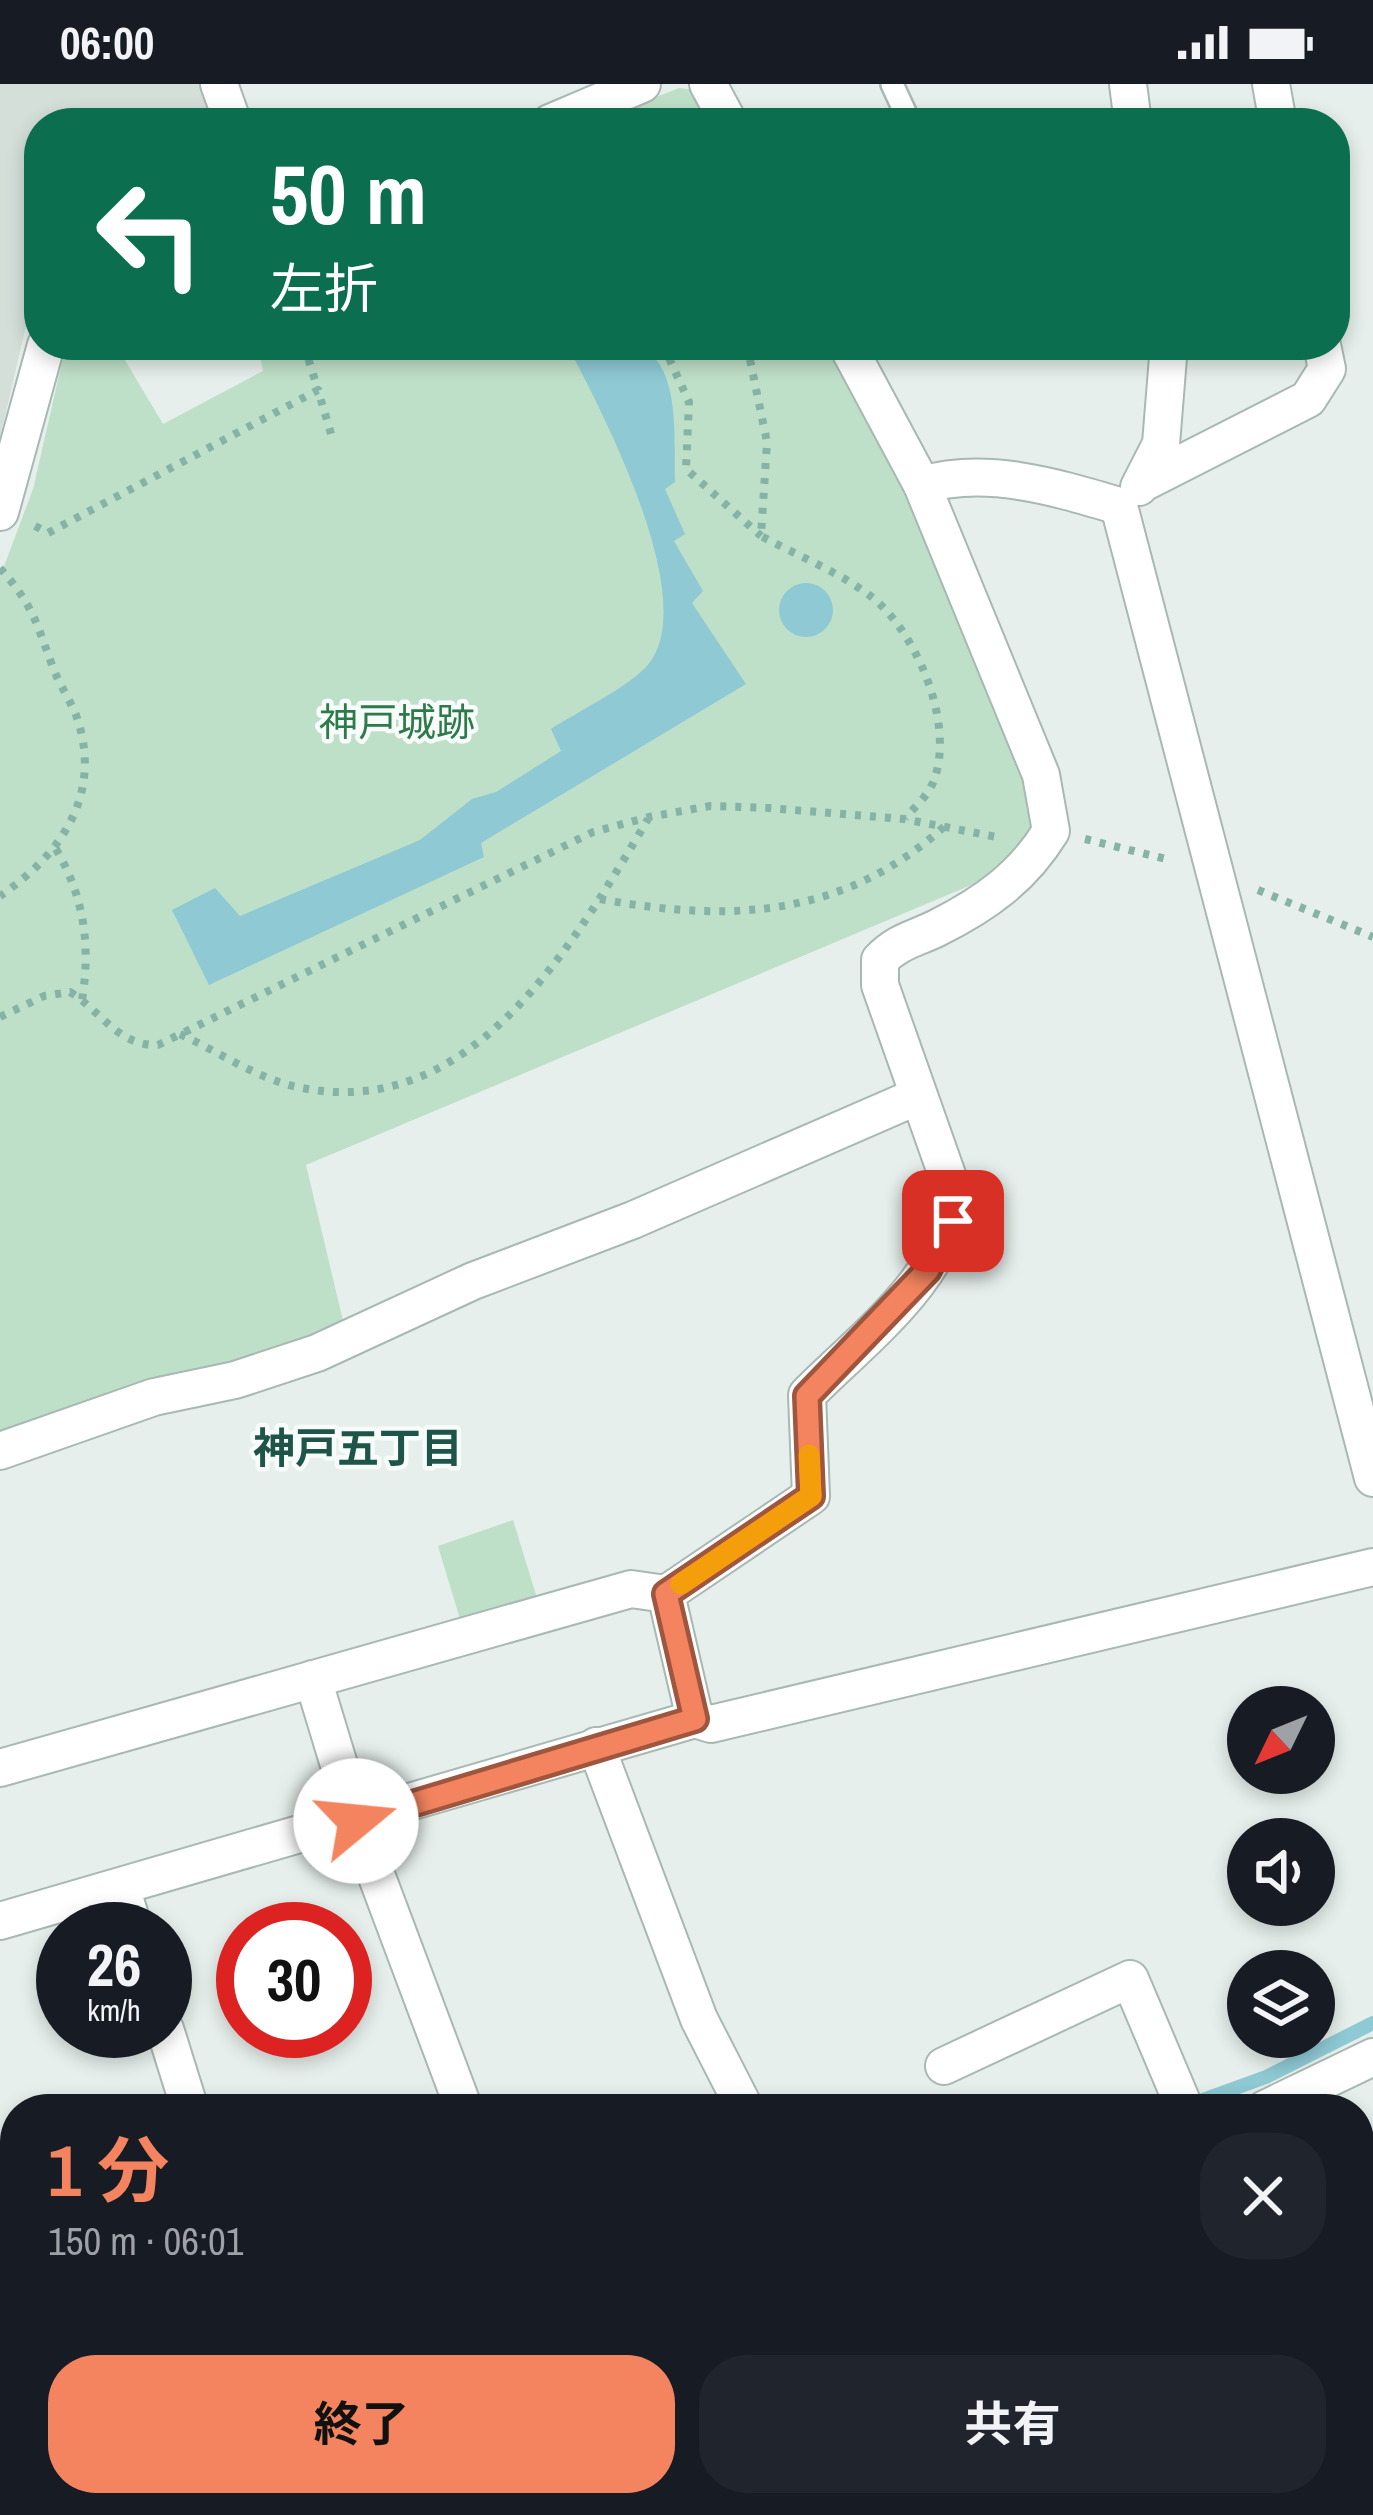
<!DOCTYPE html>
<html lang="ja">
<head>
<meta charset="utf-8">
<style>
  :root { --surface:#171b24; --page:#20242c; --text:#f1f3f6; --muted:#9ea1a6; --accent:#f4845f }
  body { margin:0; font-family:"Archivo Narrow","Noto Sans JP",sans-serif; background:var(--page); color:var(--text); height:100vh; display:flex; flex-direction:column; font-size:45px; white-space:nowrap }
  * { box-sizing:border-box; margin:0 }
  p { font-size:39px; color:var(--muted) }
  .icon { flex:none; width:66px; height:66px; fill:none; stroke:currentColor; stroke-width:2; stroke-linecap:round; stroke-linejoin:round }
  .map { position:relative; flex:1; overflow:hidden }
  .drawer { position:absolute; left:0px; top:2010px; width:1374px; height:423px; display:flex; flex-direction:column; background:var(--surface); border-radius:48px 48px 0 0; box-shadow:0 6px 18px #0003 }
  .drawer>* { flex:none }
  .banner { position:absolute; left:24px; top:24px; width:1326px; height:252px; border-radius:48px; box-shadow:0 6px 18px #0003; background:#0b6e4f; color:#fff; overflow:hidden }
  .needle { width:78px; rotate:227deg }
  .tools { position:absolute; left:1227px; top:1602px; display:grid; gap:24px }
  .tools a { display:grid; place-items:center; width:108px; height:108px; border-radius:50%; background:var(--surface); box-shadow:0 6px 18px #0003; font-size:60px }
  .speed { position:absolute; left:36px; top:1818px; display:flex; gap:24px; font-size:60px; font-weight:700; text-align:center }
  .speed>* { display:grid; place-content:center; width:156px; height:156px; border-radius:50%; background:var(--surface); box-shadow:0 6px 18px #0003; line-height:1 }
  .speed small { font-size:30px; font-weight:400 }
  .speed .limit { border:18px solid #d22; background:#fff; color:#111 }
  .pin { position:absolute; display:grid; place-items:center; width:102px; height:102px; color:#fff; margin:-51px; border-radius:24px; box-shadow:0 6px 18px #0006 }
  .me { position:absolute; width:132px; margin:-66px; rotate:73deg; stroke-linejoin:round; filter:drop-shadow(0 0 9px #0008) }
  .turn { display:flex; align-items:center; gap:42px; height:252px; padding:0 48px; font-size:54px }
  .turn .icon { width:156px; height:156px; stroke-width:2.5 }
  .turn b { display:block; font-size:84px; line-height:102px }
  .round { display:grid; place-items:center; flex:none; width:126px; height:126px; border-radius:48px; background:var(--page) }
  .head { display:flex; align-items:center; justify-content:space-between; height:204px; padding:0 48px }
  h1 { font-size:72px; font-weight:700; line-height:90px; color:var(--accent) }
  .button { display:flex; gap:24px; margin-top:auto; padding:24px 48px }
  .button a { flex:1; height:138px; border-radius:48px; background:var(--accent); color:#111; font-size:48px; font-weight:700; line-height:138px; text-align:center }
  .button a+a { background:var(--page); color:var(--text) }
  .status { display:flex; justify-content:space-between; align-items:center; height:84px; padding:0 60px; background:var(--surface); direction:ltr }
  .status svg { height:33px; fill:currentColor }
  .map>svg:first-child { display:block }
  .built { fill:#d4dfda }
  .green { fill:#bfe0c8 }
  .water { fill:#8ec9d4 }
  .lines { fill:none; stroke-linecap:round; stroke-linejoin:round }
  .stream { stroke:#8ec9d4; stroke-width:14 }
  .building { fill:#bbcac4 }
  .lane-casing { stroke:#a8b8b2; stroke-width:26 }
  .street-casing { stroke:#a8b8b2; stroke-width:40 }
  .path { stroke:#86b3a5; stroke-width:8; stroke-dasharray:6 9; stroke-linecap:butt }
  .lane { stroke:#fff; stroke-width:21 }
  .street { stroke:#fff; stroke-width:36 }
  .route-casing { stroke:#9f563e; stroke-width:30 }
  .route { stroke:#f4845f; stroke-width:21 }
  .slow { stroke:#f59e0b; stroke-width:21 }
  .labels { text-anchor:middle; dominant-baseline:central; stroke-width:9; stroke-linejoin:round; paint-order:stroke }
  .park-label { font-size:39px; fill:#2d7a4b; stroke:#f7fbf9 }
  .neighbourhood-label { font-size:42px; font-weight:bold; fill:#1f5548; stroke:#f7fbf9 }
</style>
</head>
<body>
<div class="status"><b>06:00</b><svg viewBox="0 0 49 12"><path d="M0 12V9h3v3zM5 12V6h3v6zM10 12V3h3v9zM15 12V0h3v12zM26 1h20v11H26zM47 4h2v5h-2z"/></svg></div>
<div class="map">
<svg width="1373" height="2431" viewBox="0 0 1373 2431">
  <rect width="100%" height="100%" fill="#e6efeb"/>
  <path class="built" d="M0 0H200L214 39H39V219L25 246 0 354Z"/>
  <g class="green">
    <path d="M679 4 701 7 718 39H590Z"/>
    <path d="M66 261H116L163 340 263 287 258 261H832L905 402 1029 695 1036 738 1014 783 306 1081 345 1245 0 1350V493L33 405Z"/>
    <path d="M513 1436 537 1514 460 1535 438 1462Z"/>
    <path d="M1013 2418H1268L1256 2431H1055Z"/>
  </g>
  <g class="water">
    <path d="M567 261C588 261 614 257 634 262 684 274 673 361 675 398L665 405 685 450 674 457 703 507 692 519 746 600 481 759 484 773 209 901 172 826 215 804 240 832 420 756 472 715 496 708 561 667 551 645C575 629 635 600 650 578 699 512 602 327 567 261Z"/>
    <circle cx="806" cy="526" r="27"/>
  </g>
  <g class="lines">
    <g class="stream">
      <path d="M1186 2022 1266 1993 1373 1939"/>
      <path d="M0 2276 15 2269"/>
    </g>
  </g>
  <path class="building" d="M271 2418H338L334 2431H267Z"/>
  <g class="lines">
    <g class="lane-casing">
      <path id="lane" d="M892 0 910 39"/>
    </g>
    <g class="street-casing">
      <g id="street">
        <path d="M219 0 233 39"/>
        <path d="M708 0 729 39"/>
        <path d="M1128 0 1133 39"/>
        <path d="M1271 0 1278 39"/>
        <path d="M550 39 642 0"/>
        <path d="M1143 399 1308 315 1327 285 1322 261"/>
        <path d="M922 401C987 382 1055 403 1119 422"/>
        <path d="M1139 403 1161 360 1169 261"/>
        <path d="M1119 422 1373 1394"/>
        <path d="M0 428 46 261"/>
        <path d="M0 1367 154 1313 235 1296 317 1269 473 1197 633 1136 918 1012"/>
        <path d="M313 1595 356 1737 464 2025"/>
        <path d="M695 1635 666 1510 811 1412 807 1311C860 1257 954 1188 953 1108L880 901V876C898 857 915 855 937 844 985 820 1023 793 1051 747L1041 691 922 401 847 261"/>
        <path d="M596 1662 699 1935 745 2025"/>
        <path d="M0 1684 631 1505 666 1510"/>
        <path d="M121 1803 134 1845"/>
        <path d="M0 1837 695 1635 711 1640 1373 1483"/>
        <path d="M165 1945 190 2025"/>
        <path d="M944 1982 1130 1895 1185 2025"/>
        <path d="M1265 2025 1373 1973"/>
        <path d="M1359 2265 1373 2279"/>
        <path d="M1359 2350 1373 2336"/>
        <path d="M948 2418 989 2431"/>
        <path d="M371 2431 375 2418"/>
        <path d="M1282 2431 1295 2418"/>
      </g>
    </g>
    <g class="path">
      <path d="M304 261 318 306"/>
      <path d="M663 261 689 318 686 385 761 452"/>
      <path d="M747 261 767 358 761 452C796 471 837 487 869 511 917 546 960 648 930 705 924 715 913 725 905 734"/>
      <path d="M35 442 48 449 318 306 332 353"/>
      <path d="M0 484C33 522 35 535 52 581 58 598 69 614 76 631 104 709 62 770 0 812"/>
      <path d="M1085 755 1170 776"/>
      <path d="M56 765C84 813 91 861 82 916"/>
      <path d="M1258 806 1373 853"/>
      <path d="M600 815C730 839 844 834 946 741"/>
      <path d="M0 933 44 912 70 908C102 928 118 962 158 961L593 748 649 733 710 722 769 724 904 735 1002 754"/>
      <path d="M180 950C217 967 258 995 297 1003 471 1041 573 861 648 735"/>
    </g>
    <use href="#lane" class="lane"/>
    <use href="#street" class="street"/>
  </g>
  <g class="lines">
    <g class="route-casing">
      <path id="route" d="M356 1737 695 1635 666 1510 811 1412 807 1312 928 1186 953 1137"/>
    </g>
    <use href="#route" class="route"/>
    <path class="slow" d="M681 1500 811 1412 809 1371"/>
  </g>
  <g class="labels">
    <g class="park-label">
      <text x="397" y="638">神戸城跡</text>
    </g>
    <g class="neighbourhood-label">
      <text x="358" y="1364">神戸五丁目</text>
    </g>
  </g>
</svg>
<div class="tools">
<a><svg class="needle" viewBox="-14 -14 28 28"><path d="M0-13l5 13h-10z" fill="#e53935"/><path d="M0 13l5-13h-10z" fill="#9ea1a6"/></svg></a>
<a><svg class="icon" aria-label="sound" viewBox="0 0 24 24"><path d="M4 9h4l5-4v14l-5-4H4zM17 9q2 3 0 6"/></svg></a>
<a><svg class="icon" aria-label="layers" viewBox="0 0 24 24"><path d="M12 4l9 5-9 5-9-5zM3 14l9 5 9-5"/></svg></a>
</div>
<div class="speed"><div>26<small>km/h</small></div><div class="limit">30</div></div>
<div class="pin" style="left:953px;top:1137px;background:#d93025"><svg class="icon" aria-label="arrive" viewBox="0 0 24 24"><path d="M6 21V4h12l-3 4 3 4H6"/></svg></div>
<svg class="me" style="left:356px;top:1737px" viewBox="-20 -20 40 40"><circle r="19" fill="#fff"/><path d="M0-13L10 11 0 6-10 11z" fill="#f4845f"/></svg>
<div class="banner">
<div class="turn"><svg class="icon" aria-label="left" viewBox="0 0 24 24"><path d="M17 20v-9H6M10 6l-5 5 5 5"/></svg><div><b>50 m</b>左折</div></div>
</div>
<section class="drawer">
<div class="head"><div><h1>1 分</h1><p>150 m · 06:01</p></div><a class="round"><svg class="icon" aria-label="close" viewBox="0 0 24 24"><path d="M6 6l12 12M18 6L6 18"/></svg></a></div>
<div class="button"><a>終了</a><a>共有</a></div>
</section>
</div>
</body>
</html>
